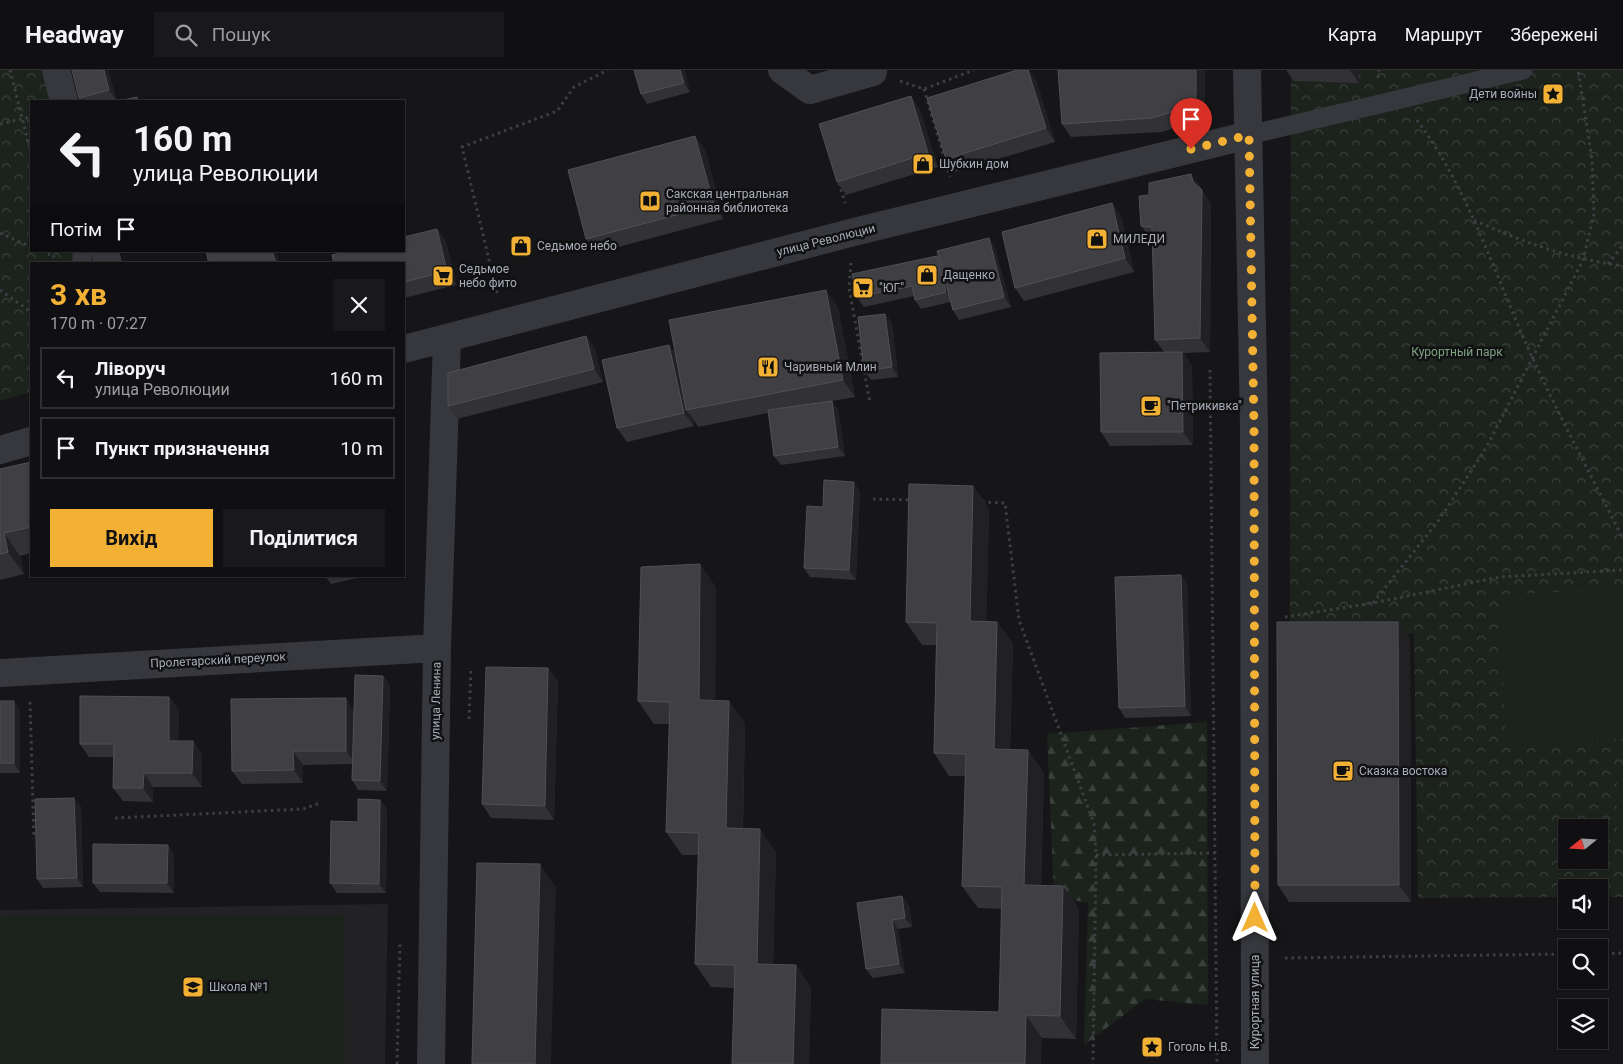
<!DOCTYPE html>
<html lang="uk">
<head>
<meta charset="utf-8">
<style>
  :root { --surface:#101012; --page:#19191b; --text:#f1f3f6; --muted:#9c9d9f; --line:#303032; --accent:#f2b134 }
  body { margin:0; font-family:Roboto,sans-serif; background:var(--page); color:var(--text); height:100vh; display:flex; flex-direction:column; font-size:19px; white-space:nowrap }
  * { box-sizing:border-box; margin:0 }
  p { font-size:16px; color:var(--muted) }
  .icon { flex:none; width:28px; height:28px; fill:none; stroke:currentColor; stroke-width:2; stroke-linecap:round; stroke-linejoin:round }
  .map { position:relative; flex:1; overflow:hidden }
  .drawer { position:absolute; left:30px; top:192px; width:375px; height:315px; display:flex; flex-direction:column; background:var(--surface); border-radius:0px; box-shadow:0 1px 4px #0004,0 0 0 1px var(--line) }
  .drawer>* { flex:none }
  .banner { position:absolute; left:30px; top:30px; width:375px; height:152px; border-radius:0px; box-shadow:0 1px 4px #0004,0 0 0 1px var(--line); background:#101012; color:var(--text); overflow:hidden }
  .needle { width:32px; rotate:252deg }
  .buttons { position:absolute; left:1558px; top:749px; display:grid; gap:10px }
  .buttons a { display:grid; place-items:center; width:50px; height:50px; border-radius:0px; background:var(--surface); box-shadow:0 1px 4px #0004,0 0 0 1px var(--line); font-size:25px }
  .pin { position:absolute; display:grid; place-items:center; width:42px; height:42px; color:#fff; margin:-51px -21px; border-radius:50% 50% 50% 0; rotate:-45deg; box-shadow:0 0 5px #0007 }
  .pin .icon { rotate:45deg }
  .me { position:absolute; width:55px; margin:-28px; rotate:0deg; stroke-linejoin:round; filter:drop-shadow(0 0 4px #0008) }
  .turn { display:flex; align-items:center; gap:18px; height:105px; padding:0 20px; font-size:22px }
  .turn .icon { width:65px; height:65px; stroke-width:2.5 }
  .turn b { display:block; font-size:35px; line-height:42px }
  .then { display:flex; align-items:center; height:48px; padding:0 20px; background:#0003; gap:10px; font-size:19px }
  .round { display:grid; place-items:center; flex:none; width:52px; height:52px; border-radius:0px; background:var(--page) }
  .summary { display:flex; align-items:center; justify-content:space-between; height:85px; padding:0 20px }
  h1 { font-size:30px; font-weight:700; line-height:38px; color:var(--accent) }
  .cta { display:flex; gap:10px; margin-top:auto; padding:10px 20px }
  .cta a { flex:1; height:58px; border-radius:0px; background:var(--accent); color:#111; font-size:20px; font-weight:700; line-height:58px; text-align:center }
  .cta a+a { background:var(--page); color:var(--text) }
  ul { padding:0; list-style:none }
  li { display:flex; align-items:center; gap:15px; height:62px; margin:0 10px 8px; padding:0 10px; border:2px solid var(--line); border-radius:0px }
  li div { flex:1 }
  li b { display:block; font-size:19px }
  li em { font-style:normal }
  header { display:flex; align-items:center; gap:30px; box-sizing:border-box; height:70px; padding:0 25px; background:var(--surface); border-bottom:1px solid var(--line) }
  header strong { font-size:24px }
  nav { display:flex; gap:28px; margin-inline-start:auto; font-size:18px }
  .search { width:350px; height:45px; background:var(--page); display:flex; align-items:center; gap:12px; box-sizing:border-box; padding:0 18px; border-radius:0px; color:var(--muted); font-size:19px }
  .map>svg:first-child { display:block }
  .built { fill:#222225 }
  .forest { fill:url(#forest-firs) }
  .park { fill:url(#park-crowns); fill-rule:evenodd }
  .pitch { fill:#1c231d }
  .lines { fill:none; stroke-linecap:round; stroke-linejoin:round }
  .path { stroke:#3d3f44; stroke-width:3; stroke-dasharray:2.5 4; stroke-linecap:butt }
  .service { stroke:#37383d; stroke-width:19 }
  .pedestrian { stroke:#37383d; stroke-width:28 }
  .minor { stroke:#37383d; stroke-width:28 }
  .wall { fill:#323236 }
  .shaded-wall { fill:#212124 }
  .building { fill:#3f3f44; stroke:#4f5156 }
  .route { stroke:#f2b134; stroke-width:9; stroke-dasharray:0 16.2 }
  .labels { text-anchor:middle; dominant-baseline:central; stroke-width:5; stroke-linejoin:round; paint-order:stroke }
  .poi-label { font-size:12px; fill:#a8adb8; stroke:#111113; text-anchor:start }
  .street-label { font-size:12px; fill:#a8adb8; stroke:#111113 }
  .park-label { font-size:12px; fill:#7fa381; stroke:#111113 }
</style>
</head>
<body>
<header>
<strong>Headway</strong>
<div class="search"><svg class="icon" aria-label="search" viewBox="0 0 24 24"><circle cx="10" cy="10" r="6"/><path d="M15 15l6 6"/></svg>Пошук</div>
<nav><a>Карта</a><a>Маршрут</a><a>Збережені</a></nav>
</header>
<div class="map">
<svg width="1623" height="994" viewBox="0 0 1623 994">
  <defs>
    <pattern id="forest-firs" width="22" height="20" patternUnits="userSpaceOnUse" patternTransform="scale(1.25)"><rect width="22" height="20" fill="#1c231d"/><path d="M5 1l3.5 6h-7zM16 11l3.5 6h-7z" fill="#3a403c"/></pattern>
    <pattern id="park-crowns" width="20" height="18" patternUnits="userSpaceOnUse" patternTransform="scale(1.25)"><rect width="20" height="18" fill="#1c231d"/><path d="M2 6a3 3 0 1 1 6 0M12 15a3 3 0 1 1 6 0" fill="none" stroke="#3a403c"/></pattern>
  </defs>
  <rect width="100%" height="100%" fill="#161618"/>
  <path class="built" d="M388 834 385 994H0V840Z"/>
  <path class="forest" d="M1207 652 1208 935 1145 929 1084 975 1088 833 1054 826 1047 664Z"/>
  <g class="park">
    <path d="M0 0H45L53 31H31V181H95L98 194H31V322L0 331Z"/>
    <path d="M1291 0H1623V827H1599V818H1566V827L1418 828 1414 564H1290ZM1566 758H1599V790H1566Z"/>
  </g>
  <g class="pitch">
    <path d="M1623 519V669L1506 674 1499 525Z"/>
    <path d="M1617 695H1623V777L1617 776Z"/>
    <path d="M344 845 345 994H0V846Z"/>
  </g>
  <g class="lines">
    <g class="path">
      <path d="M10 0 31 84"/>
      <path d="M1378 8 1379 0"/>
      <path d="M900 11 924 19 974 0"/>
      <path d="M924 19 950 107"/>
      <path d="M1417 50C1470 121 1496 209 1533 289 1561 350 1593 409 1623 469"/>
      <path d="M0 54 31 47"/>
      <path d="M839 113 845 133"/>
      <path d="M1474 150C1525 173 1567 188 1623 196"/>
      <path d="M0 163 31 177"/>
      <path d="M42 181 55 187"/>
      <path d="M851 193 849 218 870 333"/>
      <path d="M1608 194 1623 175"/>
      <path d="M0 220 31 242"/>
      <path d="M497 223 462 77 557 41 574 17 608 0"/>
      <path d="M1210 300 1217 994"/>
      <path d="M873 429 913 430"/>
      <path d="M982 432 1005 433 1019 550 1094 754 1096 785 1093 994"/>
      <path d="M1373 533 1439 450 1486 378 1583 190 1594 144 1592 89 1578 0"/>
      <path d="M1285 547 1373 533 1500 507 1623 500"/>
      <path d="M30 632 34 769"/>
      <path d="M469 649 471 598"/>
      <path d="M115 748 303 739 320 733"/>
      <path d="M1096 785 1215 783"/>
      <path d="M1599 884 1623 883"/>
      <path d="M1285 888 1566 884"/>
      <path d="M397 994 400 872"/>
    </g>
    <g class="service">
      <path d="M1249 65 1523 0"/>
      <path d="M82 181V194"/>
    </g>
    <g class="pedestrian">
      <path d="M1247 0 1254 357"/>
      <path d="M404 279 854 162 1249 65"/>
      <path d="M0 380 31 371"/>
    </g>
    <g class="minor">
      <path d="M56 0 64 31"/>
      <path d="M782 0 810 20 873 2"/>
      <path d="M105 181 108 194"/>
      <path d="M1254 357 1255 994"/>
      <path d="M0 603 437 578"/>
      <path d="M431 994 437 578 447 269"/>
    </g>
  </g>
  <g class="wall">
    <path d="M108 0 116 29 108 31H81L79 28Z"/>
    <path d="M634 0H684L690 22 647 34 641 24Z"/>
    <path d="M1205 0V47L1162 62 1071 67 1062 54Z"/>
    <path d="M1286 0H1359V13L1294 11Z"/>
    <path d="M1036 10 1055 72 955 102 946 89Z"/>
    <path d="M920 40 938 97 846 125 837 112Z"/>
    <path d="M705 79 723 149 596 183 586 169Z"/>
    <path d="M1201 117V119L1211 134 1210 282 1183 283 1192 296 1193 375 1110 376 1101 362 1164 282 1155 270 1152 170 1151 169 1141 156 1149 125Z"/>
    <path d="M1121 146 1134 202 1024 231 1015 218Z"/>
    <path d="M437 159 446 172 456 215 404 228V194Z"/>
    <path d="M989 168 995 178 1011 237 959 250 953 240 950 232 921 239 915 230 914 226 864 237 857 227 937 186 939 189Z"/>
    <path d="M838 237 855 327 832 331 838 340 845 386 781 395 774 386 768 343 698 357 692 347 694 356 627 372 617 358 669 275 676 285Z"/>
    <path d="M885 244 892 253 898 307 871 310 864 301Z"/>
    <path d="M586 266 595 279 603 312 457 349 448 336Z"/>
    <path d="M31 392V483L20 486 24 504 0 510V399Z"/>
    <path d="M973 416 989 439 986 551 997 552 1013 574 1010 680H1028L1044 703 1041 816H1063L1079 839 1076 969 1042 968 999 942 1002 839 978 838 962 816 965 706H949L934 683 936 575H922L906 552Z"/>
    <path d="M860 421 856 510 810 507 804 498 823 437Z"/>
    <path d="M1181 505 1187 514 1191 646 1125 648 1119 638Z"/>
    <path d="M325 506H366L331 514Z"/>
    <path d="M716 517 715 631 745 653 743 759 776 782 773 895H796L811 918 809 994H732L734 918 711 917 695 894 698 785H682L666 762 669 654H654L638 631Z"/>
    <path d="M1398 552 1410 569 1411 832H1289L1278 815Z"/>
    <path d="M548 598 558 612 554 750 491 748 482 734Z"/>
    <path d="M383 606 390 615 387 721 358 720 352 710V694L303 695V713L242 714 232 701 354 640Z"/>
    <path d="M169 627 179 640 178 671H193L202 685V717H153V732L123 731 113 718 114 687H89L80 674Z"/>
    <path d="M0 631 20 640V703H0Z"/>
    <path d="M74 728 81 737 83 817 43 818 37 809Z"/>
    <path d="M380 730 387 739 386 823H337L330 813 358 752Z"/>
    <path d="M174 784V823L100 822 93 813Z"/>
    <path d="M857 833 909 835 912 857 898 859 905 903 873 908 866 899Z"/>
  </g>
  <g class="shaded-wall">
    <path d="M104 0H108L116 29 109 20Z"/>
    <path d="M680 0H684L690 22 684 13Z"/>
    <path d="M1028 0H1029L1036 10 1055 72 1046 58Z"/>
    <path d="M1196 0H1205V47L1196 34Z"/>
    <path d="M1350 0H1359V13Z"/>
    <path d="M911 26 920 40 938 97 928 83Z"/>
    <path d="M695 66 705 79 723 149 714 135Z"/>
    <path d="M1191 104 1201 117 1202 125 1193 112Z"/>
    <path d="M1202 120 1211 134 1210 282 1200 268Z"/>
    <path d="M1112 133 1121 146 1134 202 1125 188Z"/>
    <path d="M437 159 446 172 456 215 447 201Z"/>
    <path d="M989 168 995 178 1011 237 1004 227Z"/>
    <path d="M272 181H276L280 194H276Z"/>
    <path d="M937 186 944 195 953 231 946 222Z"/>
    <path d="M826 220 838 237 855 327 843 310Z"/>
    <path d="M885 244 892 253 898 307 892 297Z"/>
    <path d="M586 266 595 279 603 312 594 299Z"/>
    <path d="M669 275 678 288 686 340 692 347 694 356 684 343Z"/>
    <path d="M1182 282 1192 296 1193 375 1183 362Z"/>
    <path d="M832 331 838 340 845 386 838 377Z"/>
    <path d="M854 412 860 421 856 510 849 500Z"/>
    <path d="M973 416 989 439 986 574 970 551Z"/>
    <path d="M4 463 20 486 24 504 8 482Z"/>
    <path d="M700 494 716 517 715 653 699 630Z"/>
    <path d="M1181 505 1187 514 1191 646 1185 636Z"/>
    <path d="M997 552 1013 574 1009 702 994 679Z"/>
    <path d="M1398 552 1410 569 1411 832 1399 815Z"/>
    <path d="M548 598 558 612 554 750 545 736Z"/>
    <path d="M383 606 390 615 387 721 380 711Z"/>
    <path d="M169 627 179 640 178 684 169 671Z"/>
    <path d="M346 628 355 642 356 694 346 681Z"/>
    <path d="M14 631 20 640V703L14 693Z"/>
    <path d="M729 631 745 653 742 781 726 758Z"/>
    <path d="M193 671 202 685V717L192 703Z"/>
    <path d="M1028 680 1044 703 1040 838 1024 815Z"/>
    <path d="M293 681 303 695V713L294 700Z"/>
    <path d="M144 703 153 717V732L143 718Z"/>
    <path d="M74 728 81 737 83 817 77 808Z"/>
    <path d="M380 730 387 739 386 823 379 814Z"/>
    <path d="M760 759 776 782 773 917 757 894Z"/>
    <path d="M168 775 174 784V823L167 813Z"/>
    <path d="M540 794 556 817 551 994H535Z"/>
    <path d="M1063 816 1079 839 1076 969 1060 946Z"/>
    <path d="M902 826 909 835 912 857 905 848Z"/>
    <path d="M892 850 898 859 905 903 899 894Z"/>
    <path d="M796 895 811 918 809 994H793Z"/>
    <path d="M1026 945 1042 968 1041 994H1025Z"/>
  </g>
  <g class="building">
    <path d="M72 0H104L109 20 79 28Z"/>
    <path d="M634 0H680L684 13 641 24Z"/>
    <path d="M1017 0H1028L1046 58 946 89 927 28Z"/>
    <path d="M1058 0H1196V34L1152 48 1062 54Z"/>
    <path d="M911 26 928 83 837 112 819 54Z"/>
    <path d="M137 27 138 31H119Z"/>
    <path d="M695 66 714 135 586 169 568 100Z"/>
    <path d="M1191 104 1193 112 1202 120 1200 268 1155 270 1152 157 1141 156 1139 126 1149 125V113Z"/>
    <path d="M1112 133 1125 188 1015 218 1002 162Z"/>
    <path d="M437 159 447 201 404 212V194H334L332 185 348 181H404V167Z"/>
    <path d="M989 168 1004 227 953 240 937 181Z"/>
    <path d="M206 181H272L276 194H209Z"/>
    <path d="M937 186 946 222 915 230 912 216 857 227 852 204Z"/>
    <path d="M826 220 843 310 686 340 669 250Z"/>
    <path d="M885 244 892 297 864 301 858 247Z"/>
    <path d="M586 266 594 299 448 336V303Z"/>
    <path d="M669 275 684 343 617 358 602 290Z"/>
    <path d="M1182 282 1183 362H1101L1100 283Z"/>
    <path d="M832 331 838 377 774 386 768 340Z"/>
    <path d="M31 392V457L4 463 8 482 0 484V399Z"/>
    <path d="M824 410 854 412 849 500 804 498 807 436 823 437Z"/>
    <path d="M909 414 973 416 970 551 997 552 994 679 1028 680 1024 815 1063 816 1060 946 1026 945 1025 994H881L882 939 999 942 1002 817 962 816 966 684 934 683 937 553 906 552Z"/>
    <path d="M700 494 699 630 729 631 726 758 760 759 757 894 796 895 793 994H732L735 895 695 894 699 763 666 762 670 632 638 631 641 497Z"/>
    <path d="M1181 505 1185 636 1119 638 1115 507Z"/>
    <path d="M1277 552H1398L1399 815H1278Z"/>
    <path d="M486 597 548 598 545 736 482 734Z"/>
    <path d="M355 605 383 606 380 711 352 710Z"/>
    <path d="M80 626 169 627V671H193L192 703H144L143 718H113L114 674H80Z"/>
    <path d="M346 628V681H293L294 700 232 701 231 629Z"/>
    <rect x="0" y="631" width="14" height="62"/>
    <path d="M74 728 77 808 37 809 35 729Z"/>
    <path d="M358 729 380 730 379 814 330 813 331 751 358 752Z"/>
    <path d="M93 774 168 775 167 813H93Z"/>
    <path d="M477 793 540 794 535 994H472Z"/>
    <path d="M902 826 905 848 892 850 899 894 866 899 857 833Z"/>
  </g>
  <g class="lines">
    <path class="route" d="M1191 79 1249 65 1254 357 1255 848"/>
  </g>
  <defs>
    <g id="sight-square" transform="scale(1.125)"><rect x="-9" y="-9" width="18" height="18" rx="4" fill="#f2b134" stroke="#111113"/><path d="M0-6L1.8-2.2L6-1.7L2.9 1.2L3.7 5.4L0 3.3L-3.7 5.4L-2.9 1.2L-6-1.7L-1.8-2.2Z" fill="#111"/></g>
    <g id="shop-square" transform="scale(1.125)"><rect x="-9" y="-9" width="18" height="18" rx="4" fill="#f2b134" stroke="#111113"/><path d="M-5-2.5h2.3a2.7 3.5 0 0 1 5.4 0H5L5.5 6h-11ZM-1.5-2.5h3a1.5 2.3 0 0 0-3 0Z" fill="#111"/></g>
    <g id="library-square" transform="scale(1.125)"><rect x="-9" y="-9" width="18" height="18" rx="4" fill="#f2b134" stroke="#111113"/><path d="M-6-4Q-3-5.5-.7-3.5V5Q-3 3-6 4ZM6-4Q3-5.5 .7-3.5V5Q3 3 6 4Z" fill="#111"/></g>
    <g id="supermarket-square" transform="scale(1.125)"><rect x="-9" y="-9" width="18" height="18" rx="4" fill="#f2b134" stroke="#111113"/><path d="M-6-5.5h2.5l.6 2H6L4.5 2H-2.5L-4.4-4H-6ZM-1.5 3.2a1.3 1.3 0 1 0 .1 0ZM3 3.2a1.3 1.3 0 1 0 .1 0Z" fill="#111"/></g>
    <g id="restaurant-square" transform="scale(1.125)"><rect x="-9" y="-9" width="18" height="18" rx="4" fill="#f2b134" stroke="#111113"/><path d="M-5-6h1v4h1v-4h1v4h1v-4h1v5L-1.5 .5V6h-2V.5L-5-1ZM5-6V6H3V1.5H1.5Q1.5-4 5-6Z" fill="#111"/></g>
    <g id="cafe-square" transform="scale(1.125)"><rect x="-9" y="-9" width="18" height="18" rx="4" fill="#f2b134" stroke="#111113"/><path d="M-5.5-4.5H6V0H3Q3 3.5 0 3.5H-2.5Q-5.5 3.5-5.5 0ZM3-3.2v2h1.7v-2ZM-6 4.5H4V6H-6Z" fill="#111"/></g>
    <g id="school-square" transform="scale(1.125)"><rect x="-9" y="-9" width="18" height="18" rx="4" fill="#f2b134" stroke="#111113"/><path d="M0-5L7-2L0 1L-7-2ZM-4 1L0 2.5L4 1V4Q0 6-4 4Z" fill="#111"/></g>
  </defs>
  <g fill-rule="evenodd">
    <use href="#sight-square" x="1553" y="24"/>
    <use href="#shop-square" x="923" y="94"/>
    <use href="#library-square" x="650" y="131"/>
    <use href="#shop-square" x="1097" y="169"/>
    <use href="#shop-square" x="521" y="176"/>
    <use href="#shop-square" x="927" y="205"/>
    <use href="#supermarket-square" x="443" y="206"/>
    <use href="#supermarket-square" x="863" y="218"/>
    <use href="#restaurant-square" x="768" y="297"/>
    <use href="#cafe-square" x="1151" y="336"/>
    <use href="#cafe-square" x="1343" y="701"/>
    <use href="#school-square" x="193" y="917"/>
    <use href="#sight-square" x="1152" y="977"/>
  </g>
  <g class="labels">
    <g class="poi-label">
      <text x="1537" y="24" text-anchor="end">Дети войны</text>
      <text x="939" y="94">Шубкин дом</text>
      <text x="666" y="124">Сакская центральная<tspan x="666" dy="14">районная библиотека</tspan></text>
      <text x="1113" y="169">МИЛЕДИ</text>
      <text x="537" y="176">Седьмое небо</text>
      <text x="459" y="199">Седьмое<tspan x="459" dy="14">небо фито</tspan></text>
      <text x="943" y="205">Дащенко</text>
      <text x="879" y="218">"ЮГ"</text>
      <text x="784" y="297">Чаривный Млин</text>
      <text x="1167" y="336">"Петрикивка"</text>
      <text x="1359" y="701">Сказка востока</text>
      <text x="209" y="917">Школа №1</text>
      <text x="1168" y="977">Гоголь Н.В.</text>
    </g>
    <g class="street-label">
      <text transform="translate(826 170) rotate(-14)">улица Революции</text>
      <text transform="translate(218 590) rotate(-3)">Пролетарский переулок</text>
      <text transform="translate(436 631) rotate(-89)">улица Ленина</text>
      <text transform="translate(1255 932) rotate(-90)">Курортная улица</text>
    </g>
    <g class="park-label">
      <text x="1457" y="282">Курортный парк</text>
    </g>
  </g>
</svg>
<div class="buttons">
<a><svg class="needle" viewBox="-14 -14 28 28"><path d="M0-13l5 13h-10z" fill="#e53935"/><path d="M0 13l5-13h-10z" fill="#9c9d9f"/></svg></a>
<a><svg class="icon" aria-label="sound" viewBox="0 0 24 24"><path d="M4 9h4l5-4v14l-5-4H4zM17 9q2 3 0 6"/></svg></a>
<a><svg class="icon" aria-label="search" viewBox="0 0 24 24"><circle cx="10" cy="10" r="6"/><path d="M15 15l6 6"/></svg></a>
<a><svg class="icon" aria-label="layers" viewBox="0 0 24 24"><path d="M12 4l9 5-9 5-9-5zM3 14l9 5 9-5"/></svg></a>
</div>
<div class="pin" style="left:1191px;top:79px;background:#d93025"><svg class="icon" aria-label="arrive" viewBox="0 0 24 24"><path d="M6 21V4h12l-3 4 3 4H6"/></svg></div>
<svg class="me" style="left:1255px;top:848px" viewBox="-20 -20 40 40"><path d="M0-17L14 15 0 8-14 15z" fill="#f2b134" stroke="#fff" stroke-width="4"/></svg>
<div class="banner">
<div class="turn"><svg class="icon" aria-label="left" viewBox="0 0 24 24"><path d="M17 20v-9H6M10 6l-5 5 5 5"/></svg><div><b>160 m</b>улица Революции</div></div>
<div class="then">Потім<svg class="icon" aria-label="arrive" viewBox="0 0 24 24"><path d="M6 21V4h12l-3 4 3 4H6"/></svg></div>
</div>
<section class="drawer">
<div class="summary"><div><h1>3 хв</h1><p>170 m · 07:27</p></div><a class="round"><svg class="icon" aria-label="close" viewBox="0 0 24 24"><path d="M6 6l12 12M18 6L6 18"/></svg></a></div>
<ul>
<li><svg class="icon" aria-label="left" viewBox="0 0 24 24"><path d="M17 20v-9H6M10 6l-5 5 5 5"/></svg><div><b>Ліворуч</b><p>улица Революции</p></div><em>160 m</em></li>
<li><svg class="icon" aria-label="arrive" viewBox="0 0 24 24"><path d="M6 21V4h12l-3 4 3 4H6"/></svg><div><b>Пункт призначення</b></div><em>10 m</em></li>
</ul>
<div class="cta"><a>Вихід</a><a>Поділитися</a></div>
</section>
</div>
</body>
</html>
